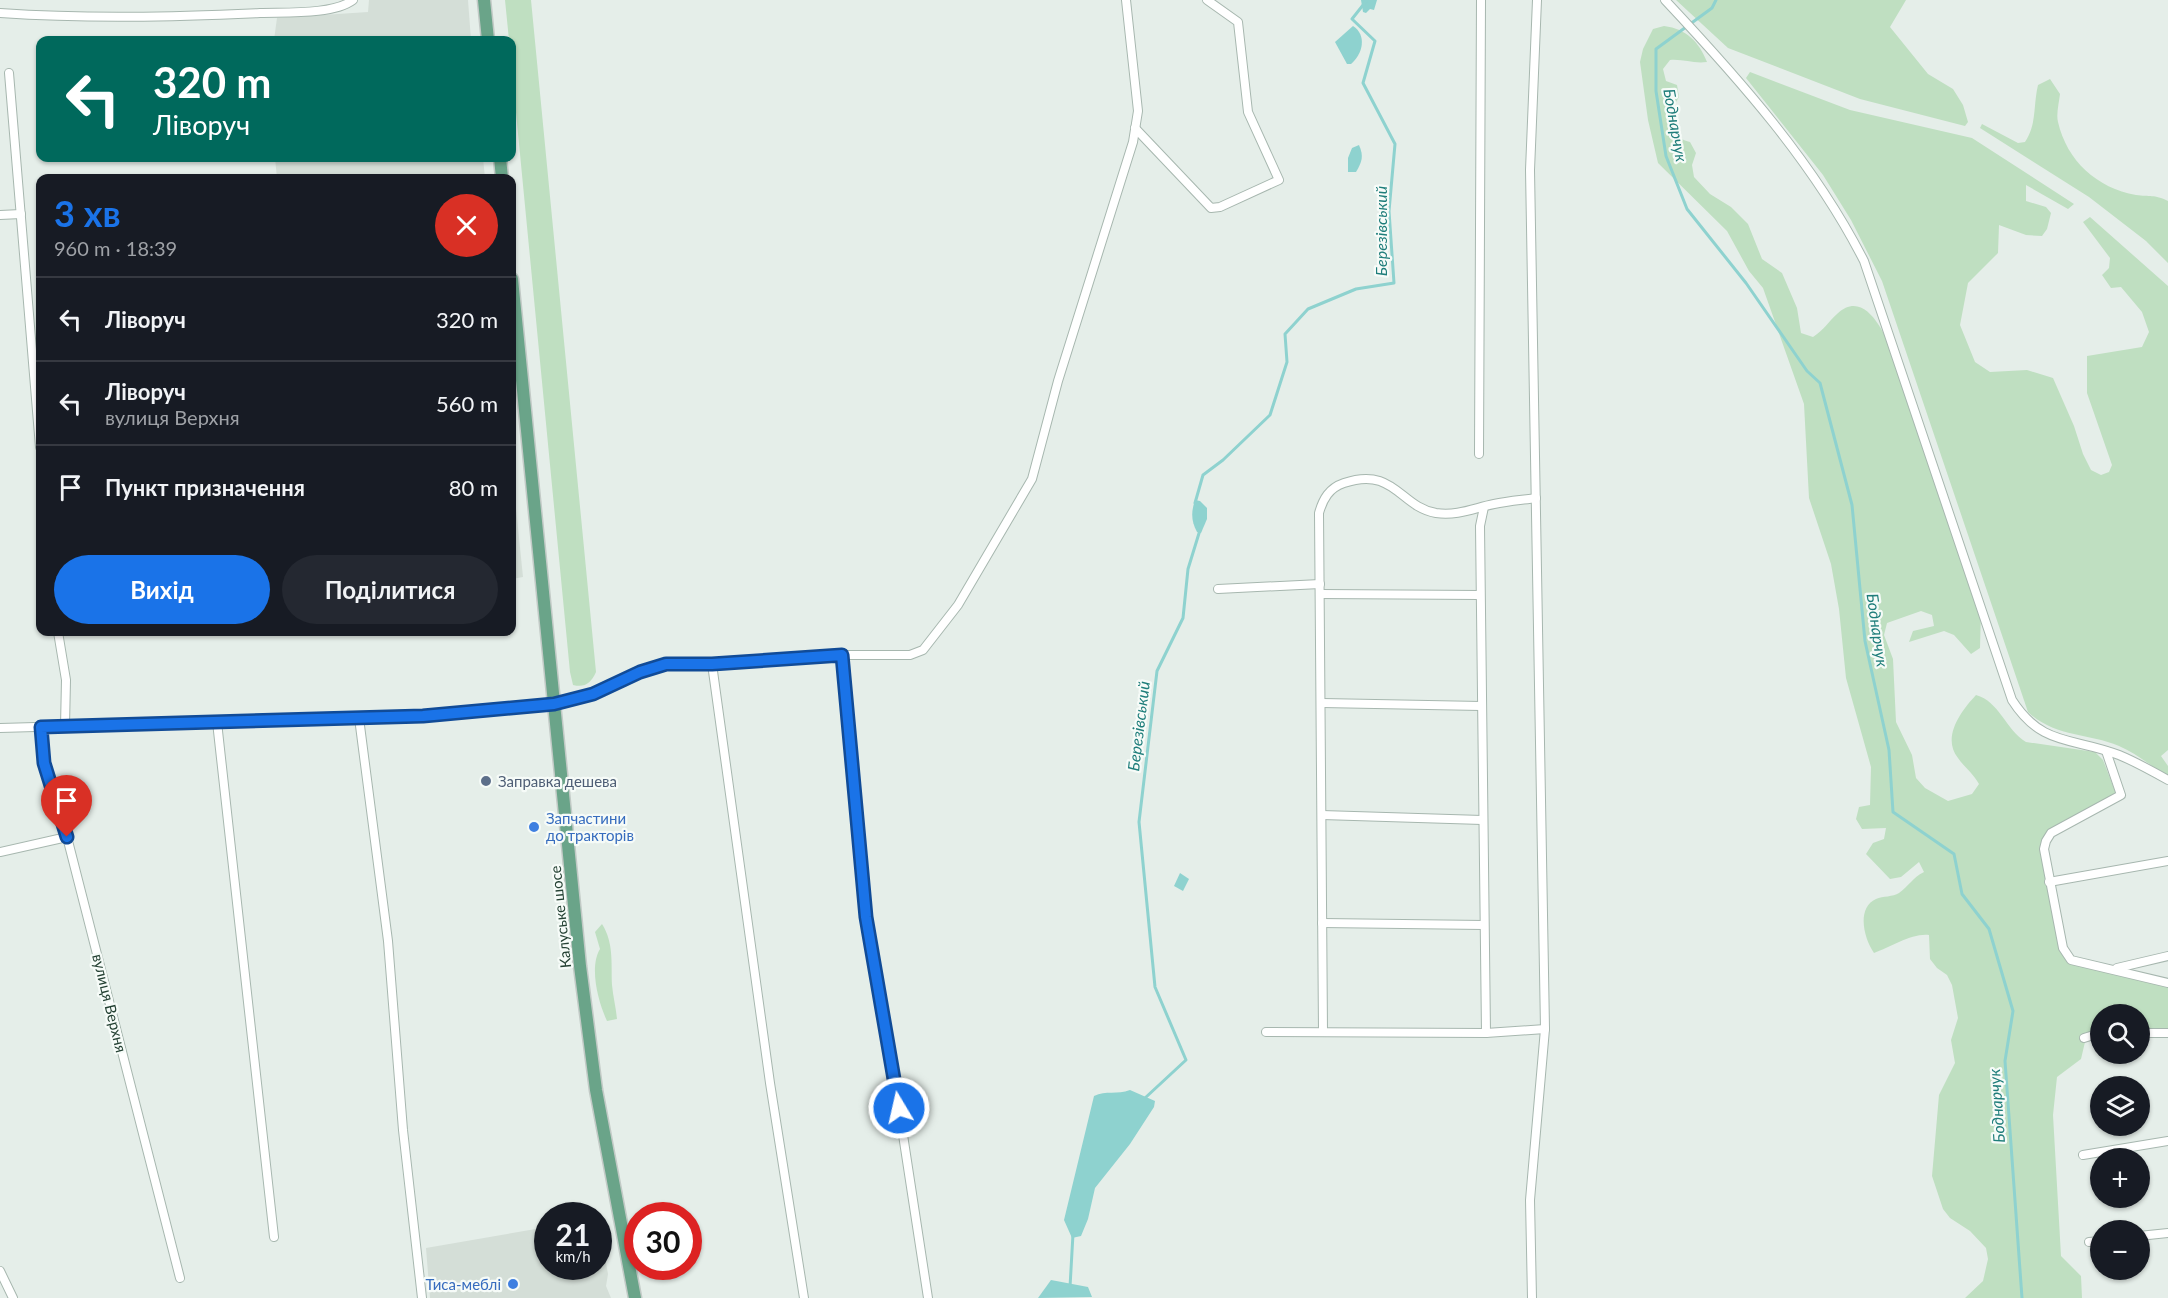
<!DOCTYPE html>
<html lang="uk">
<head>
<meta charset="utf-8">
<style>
  :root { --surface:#171b24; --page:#242831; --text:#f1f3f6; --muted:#9ea1a6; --line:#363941; --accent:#1a73e8 }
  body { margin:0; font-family:Lato,sans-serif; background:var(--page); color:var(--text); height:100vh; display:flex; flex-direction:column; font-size:22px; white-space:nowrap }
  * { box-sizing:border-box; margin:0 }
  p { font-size:20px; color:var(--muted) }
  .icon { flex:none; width:33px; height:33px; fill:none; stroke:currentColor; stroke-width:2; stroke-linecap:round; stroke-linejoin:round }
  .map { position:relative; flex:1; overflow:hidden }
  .panel { position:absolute; left:36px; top:174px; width:480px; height:462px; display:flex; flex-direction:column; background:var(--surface); border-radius:12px; box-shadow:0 2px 4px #0004 }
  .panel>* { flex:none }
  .hud { position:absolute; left:36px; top:36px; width:480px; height:126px; border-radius:12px; box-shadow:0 2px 4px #0004; background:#00695c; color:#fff; overflow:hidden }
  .fabs { position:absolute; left:2090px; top:1004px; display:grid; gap:12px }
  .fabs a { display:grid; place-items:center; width:60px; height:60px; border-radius:50%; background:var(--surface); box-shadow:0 2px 4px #0004; font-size:30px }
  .speed { position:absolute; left:534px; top:1202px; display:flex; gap:12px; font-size:30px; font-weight:700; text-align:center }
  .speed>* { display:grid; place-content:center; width:78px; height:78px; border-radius:50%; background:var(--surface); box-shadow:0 2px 4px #0004; line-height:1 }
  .speed small { font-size:15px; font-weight:400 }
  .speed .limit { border:9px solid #d22; background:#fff; color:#111 }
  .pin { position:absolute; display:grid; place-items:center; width:51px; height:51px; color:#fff; margin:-62px -26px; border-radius:50% 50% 50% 0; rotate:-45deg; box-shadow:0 0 6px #0007 }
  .pin .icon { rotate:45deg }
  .me { position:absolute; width:66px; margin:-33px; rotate:351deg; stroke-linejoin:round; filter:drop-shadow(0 0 4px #0008) }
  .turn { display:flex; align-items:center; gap:21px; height:126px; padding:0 18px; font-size:27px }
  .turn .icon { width:78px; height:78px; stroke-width:2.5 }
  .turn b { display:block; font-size:42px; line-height:51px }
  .round { display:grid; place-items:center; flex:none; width:63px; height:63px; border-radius:32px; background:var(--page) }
  .head { display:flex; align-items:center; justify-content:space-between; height:102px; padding:0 18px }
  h1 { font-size:36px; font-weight:700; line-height:45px; color:var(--accent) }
  .button { display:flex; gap:12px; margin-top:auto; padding:12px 18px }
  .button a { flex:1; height:69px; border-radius:36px; background:var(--accent); color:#fff; font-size:24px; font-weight:700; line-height:69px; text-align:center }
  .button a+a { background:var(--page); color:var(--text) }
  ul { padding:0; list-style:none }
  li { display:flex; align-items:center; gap:18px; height:84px; padding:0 18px; border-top:2px solid var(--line) }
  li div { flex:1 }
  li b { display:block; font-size:22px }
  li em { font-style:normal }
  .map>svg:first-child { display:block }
  .built { fill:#d4ded7 }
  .green { fill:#bfdfc1 }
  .water { fill:#8ed2cf }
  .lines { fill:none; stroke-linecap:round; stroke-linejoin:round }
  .stream { stroke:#8ed2cf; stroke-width:3 }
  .minor-casing { stroke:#a7b7af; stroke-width:10 }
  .primary-casing { stroke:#c2cac6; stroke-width:15 }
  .minor { stroke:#fff; stroke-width:8 }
  .primary { stroke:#6aa489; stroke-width:12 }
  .route-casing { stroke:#114b97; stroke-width:15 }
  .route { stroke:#1a73e8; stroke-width:10 }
  .service-dot { fill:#5c6f8a; stroke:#f6fbf8; stroke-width:2 }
  .shop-dot { fill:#3f7fe0; stroke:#f6fbf8; stroke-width:2 }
  .labels { text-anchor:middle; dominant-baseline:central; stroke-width:4.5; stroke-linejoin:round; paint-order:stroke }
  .service-label { font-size:15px; fill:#4e5e75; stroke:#f6fbf8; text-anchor:start }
  .shop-label { font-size:15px; fill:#366cbe; stroke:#f6fbf8; text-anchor:start }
  .street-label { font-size:15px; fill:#244133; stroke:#f6fbf8 }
  .water-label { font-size:16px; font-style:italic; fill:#1e7d7a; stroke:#f6fbf8 }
</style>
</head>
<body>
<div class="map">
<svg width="2168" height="1298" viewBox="0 0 2168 1298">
  <rect width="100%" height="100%" fill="#e5eee9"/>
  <g class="built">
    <path d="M369 0H468L471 40H274L277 18 368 12Z"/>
    <path d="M275 158H483L485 178H277Z"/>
    <path d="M512 469 523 577 512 579Z"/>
    <path d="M599 1225 608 1274 606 1286 611 1298H430L426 1248 547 1227 548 1266H598Z"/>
  </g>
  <g class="green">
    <path d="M505 0H531L596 672C591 683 585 688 573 685L570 672 512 71V40H509Z"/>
    <path d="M1676 0H1906L1890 27 1928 74 1953 89 1963 105 1968 122 1965 126 1860 99 1728 48Z"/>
    <path d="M1664 26C1687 29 1699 42 1707 62 1694 64 1684 59 1670 60L1663 69 1666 81 1677 85 1679 97 1667 117C1670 132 1676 138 1690 142L1696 153 1692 165 1694 177 1710 194 1731 207 1748 224 1762 259 1782 273 1797 308 1801 333 1813 337C1824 330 1828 322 1837 314 1866 287 1885 336 1895 356L1981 611 1980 648 1971 654 1954 635 1944 631 1909 642 1913 631 1934 626 1932 615 1921 611 1887 623 1884 635 1893 659 1896 722 1912 755 1916 778 1925 788 1948 801 1972 794 1979 784C1973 773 1965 768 1958 758 1941 737 1962 710 1976 695 1999 701 2006 730 2026 742L2095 752 2103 760 2115 791 2116 795 2050 830 2041 852 2061 953 2074 964 2168 986V1036H2139V1014H2100V1036H2091L2085 1042 2081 1059 2057 1077 2053 1115 2061 1256 2081 1276 2082 1298H1965L1983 1281 1988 1259 1986 1248 1970 1231 1950 1218 1943 1209 1932 1176 1939 1095 1955 1063 1951 1040 1958 1018 1952 985 1947 975 1937 968 1930 959 1929 935C1912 933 1891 947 1874 953 1864 939 1856 908 1876 899 1883 896 1893 897 1899 893 1909 886 1912 878 1924 872L1919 862 1901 877 1890 879 1866 854 1873 843 1884 839 1886 828 1862 829 1856 819 1859 807 1870 805 1871 767 1846 678 1839 609 1831 564 1809 498 1804 404 1763 288 1749 271 1727 231 1658 163 1648 120 1640 62 1643 49 1653 29Z"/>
    <path d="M1750 72 1850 110 1972 138 2074 204 2068 209 2026 185V201L2046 207 2051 213 2047 229 2042 236 2026 235 1999 225 1998 253 1968 283 1960 325 1975 362 1990 372 2027 370 2053 378 2074 426 2083 454 2091 470 2101 475 2109 472 2112 465 2087 393V356L2142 347 2149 332 2142 312 2121 287 2111 288 2102 275 2109 268 2110 258 2083 222 2090 217 2168 286V750L2161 756 2168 766V776C2152 767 2136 753 2119 746 2088 733 2054 737 2028 712L1882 281 1851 220 1823 175 1746 78Z"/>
    <path d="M2050 79 2060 94C2059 103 2056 114 2058 122 2067 161 2097 188 2136 195 2150 197 2154 194 2168 201V263L2146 241 2089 197 1980 128 1982 124 2018 143 2025 142C2037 124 2033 106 2038 85Z"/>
    <path d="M602 924C614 943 611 963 612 985 613 996 616 1008 617 1019L607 1021C598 1002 589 967 600 949L595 932Z"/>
  </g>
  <g class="water">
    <path d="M1361 0H1377L1374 10 1370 9 1366 13 1363 12Z"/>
    <path d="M1353 26C1367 35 1363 54 1351 64H1347L1335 42Z"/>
    <path d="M1359 145C1364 156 1362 162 1356 172H1348V158L1352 148Z"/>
    <path d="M1195 500 1200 501 1207 508V519L1201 533 1197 532C1191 521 1191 512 1195 500Z"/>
    <path d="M1180 873 1189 879 1183 891 1174 886Z"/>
    <path d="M1130 1090 1155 1101 1154 1107 1130 1144 1095 1188 1088 1219 1081 1236 1072 1238 1064 1220 1094 1096C1106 1090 1117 1095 1130 1090Z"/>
    <path d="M1051 1280 1088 1287 1092 1297 1038 1298Z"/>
  </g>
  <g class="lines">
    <g class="stream">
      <path d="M1716 0 1712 8 1656 49V91L1666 156 1687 209 1746 283 1807 371 1820 383 1852 505 1865 641 1889 750 1893 812 1954 854 1962 894 1989 929 2013 1011 2005 1061 2022 1298"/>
      <path d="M1195 503 1203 475 1223 460 1270 415 1287 362 1285 334 1308 309 1356 289 1394 283 1389 211 1395 144 1363 83 1375 41 1352 19 1367 0"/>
      <path d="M1145 1098 1186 1060 1155 987 1139 822 1157 671 1183 618 1188 569 1200 530"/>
      <path d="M1070 1287 1073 1234"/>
    </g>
    <g class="minor-casing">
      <g id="minor">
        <path d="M1665 0C1740 80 1814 163 1864 261L2012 700C2042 747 2073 737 2119 755 2136 762 2152 771 2168 780"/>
        <path d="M0 13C89 19 171 17 260 13 285 12 333 15 353 0"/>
        <path d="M9 73 40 447"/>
        <path d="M1135 128 1211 208 1220 207 1279 180 1248 112 1238 22 1207 0"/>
        <path d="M0 215 21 214"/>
        <path d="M1479 454 1481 0"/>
        <path d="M1484 507 1480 526 1486 1033"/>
        <path d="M1218 589 1320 584"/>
        <path d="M1320 594 1480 595"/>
        <path d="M58 632 66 680 65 726"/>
        <path d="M842 655 866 917 888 1037 928 1298"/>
        <path d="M712 664 770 1083 804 1298"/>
        <path d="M1322 703 1481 706"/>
        <path d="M359 718 388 941 403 1130 422 1298"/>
        <path d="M217 722 274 1237"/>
        <path d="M41 727 44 763 67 837 180 1278"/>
        <path d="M0 728 423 716 554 704 593 694 640 672 666 664H712L827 655H910L923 650 958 605 1032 479 1058 381 1133 142 1138 111 1126 0"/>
        <path d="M2106 751 2121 795 2051 833 2046 841 2044 849 2063 948 2071 960 2168 983"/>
        <path d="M1322 815 1482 820"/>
        <path d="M0 852 67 837"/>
        <path d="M2049 882 2168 861"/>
        <path d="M1322 923 1484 925"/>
        <path d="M2117 968 2168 956"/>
        <path d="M1266 1032 1486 1033 1545 1029"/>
        <path d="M1323 1032 1319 513C1323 499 1329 488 1344 483 1394 466 1400 507 1436 513 1458 516 1474 508 1494 504 1508 501 1522 500 1536 498"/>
        <path d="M2139 1033H2168"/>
        <path d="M2084 1038 2100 1033"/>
        <path d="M2083 1155 2168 1141"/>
        <path d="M2139 1236 2168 1233"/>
        <path d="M2089 1242 2100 1241"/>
        <path d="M0 1271 13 1298"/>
        <path d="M1532 1298 1530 1200 1545 1029 1530 170 1537 0"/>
      </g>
    </g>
    <g class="primary-casing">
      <g id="primary">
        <path d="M484 0 488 40"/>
        <path d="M500 158 502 178"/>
        <path d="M512 279 580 966 596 1090 635 1298"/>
      </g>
    </g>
    <use href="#minor" class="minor"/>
    <use href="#primary" class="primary"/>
  </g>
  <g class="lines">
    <g class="route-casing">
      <path id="route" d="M67 837 44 763 41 727 423 716 554 704 593 694 640 672 666 664H712L842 655 866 917 899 1108"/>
    </g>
    <use href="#route" class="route"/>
  </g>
  <circle class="service-dot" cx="486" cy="781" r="6"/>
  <g class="shop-dot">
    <circle cx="534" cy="827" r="6"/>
    <circle cx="513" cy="1284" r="6"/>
  </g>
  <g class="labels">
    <g class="service-label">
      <text x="498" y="781">Заправка дешева</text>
    </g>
    <g class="shop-label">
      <text x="546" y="818">Запчастини<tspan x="546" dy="17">до тракторів</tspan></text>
      <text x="501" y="1284" text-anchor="end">Тиса-меблі</text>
    </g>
    <g class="street-label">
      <text transform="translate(560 917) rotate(-96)">Калуське шосе</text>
      <text transform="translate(110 1003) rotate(76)">вулиця Верхня</text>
    </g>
    <g class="water-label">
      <text transform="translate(1676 125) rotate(80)">Боднарчук</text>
      <text transform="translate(1380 231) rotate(-90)">Березівський</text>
      <text transform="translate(1878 630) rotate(82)">Боднарчук</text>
      <text transform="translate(1138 726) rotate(-83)">Березівський</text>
      <text transform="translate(1996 1106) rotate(-94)">Боднарчук</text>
    </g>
  </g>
</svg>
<div class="fabs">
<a><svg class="icon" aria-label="search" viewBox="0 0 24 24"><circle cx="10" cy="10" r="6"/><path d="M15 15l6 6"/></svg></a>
<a><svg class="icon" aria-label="layers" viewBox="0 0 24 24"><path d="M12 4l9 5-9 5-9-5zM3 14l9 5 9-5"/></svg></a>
<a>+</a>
<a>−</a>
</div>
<div class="speed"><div>21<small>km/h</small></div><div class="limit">30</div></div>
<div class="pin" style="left:67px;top:837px;background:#d93025"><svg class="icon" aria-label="arrive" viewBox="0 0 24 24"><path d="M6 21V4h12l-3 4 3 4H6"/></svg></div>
<svg class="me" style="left:899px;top:1108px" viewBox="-20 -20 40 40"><circle r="17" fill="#1a73e8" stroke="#fff" stroke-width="3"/><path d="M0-11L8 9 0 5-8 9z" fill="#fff"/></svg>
<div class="hud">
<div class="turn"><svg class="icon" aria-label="left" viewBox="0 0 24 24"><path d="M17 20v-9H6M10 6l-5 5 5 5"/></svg><div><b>320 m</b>Ліворуч</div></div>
</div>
<section class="panel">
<div class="head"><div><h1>3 хв</h1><p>960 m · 18:39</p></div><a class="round" style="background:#d93025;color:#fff"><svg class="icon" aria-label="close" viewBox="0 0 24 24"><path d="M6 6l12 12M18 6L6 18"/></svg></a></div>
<ul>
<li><svg class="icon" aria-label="left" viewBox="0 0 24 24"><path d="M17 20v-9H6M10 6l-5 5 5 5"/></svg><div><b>Ліворуч</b></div><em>320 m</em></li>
<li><svg class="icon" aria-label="left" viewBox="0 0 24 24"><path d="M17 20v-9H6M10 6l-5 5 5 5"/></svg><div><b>Ліворуч</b><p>вулиця Верхня</p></div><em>560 m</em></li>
<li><svg class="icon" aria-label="arrive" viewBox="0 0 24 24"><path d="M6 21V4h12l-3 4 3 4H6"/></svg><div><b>Пункт призначення</b></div><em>80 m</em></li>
</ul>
<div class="button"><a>Вихід</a><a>Поділитися</a></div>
</section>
</div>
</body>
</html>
